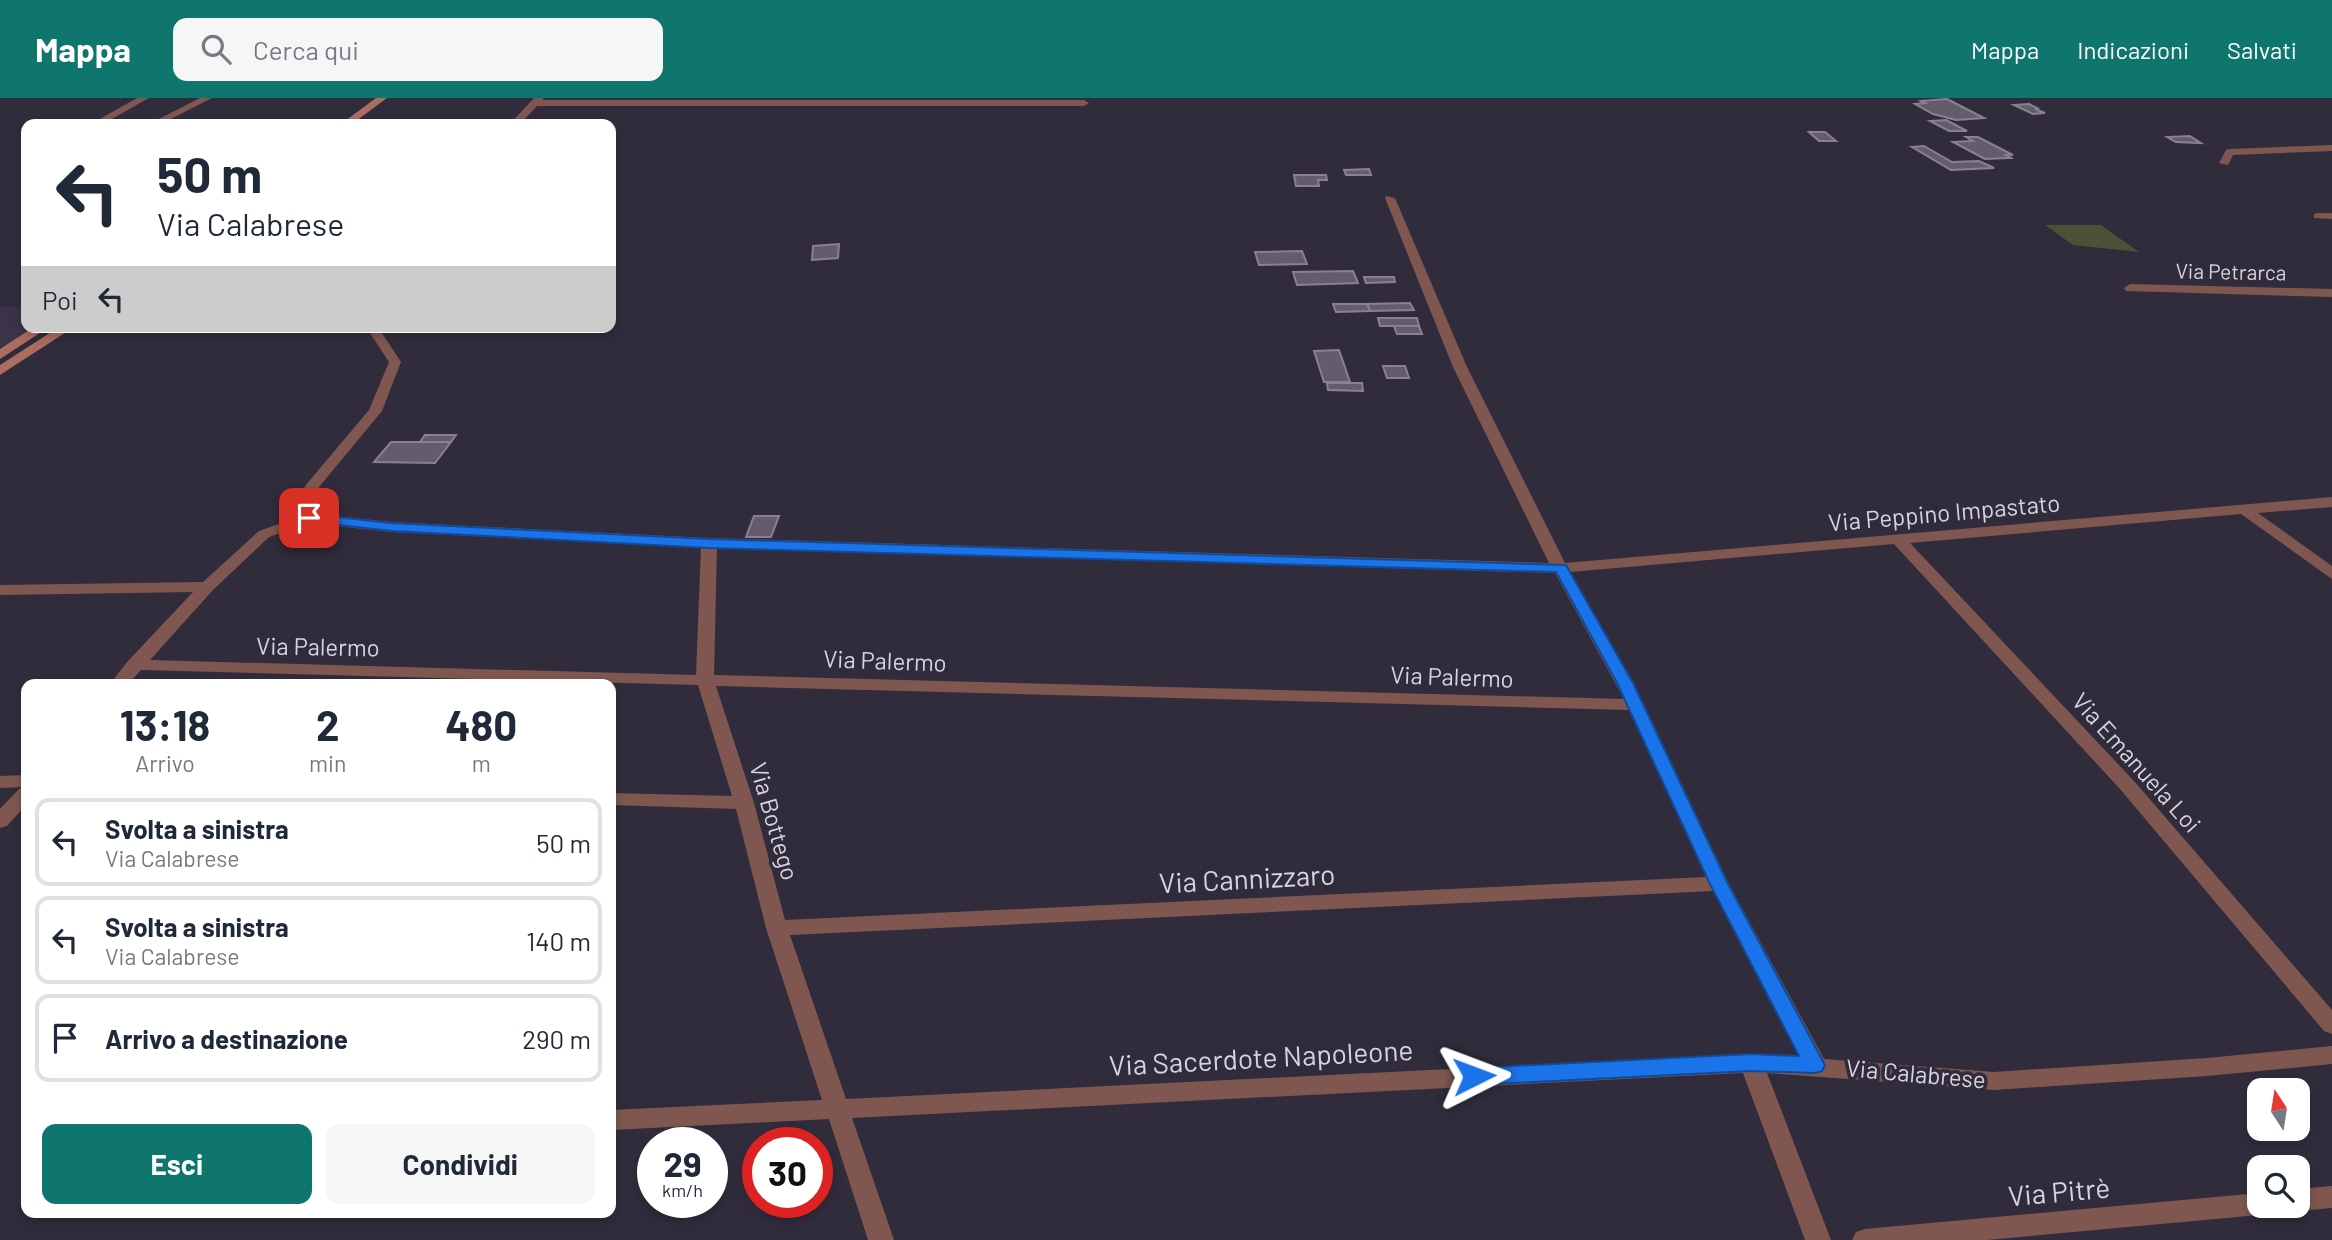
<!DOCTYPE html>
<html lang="it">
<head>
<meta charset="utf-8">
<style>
  :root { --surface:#fff; --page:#f6f6f7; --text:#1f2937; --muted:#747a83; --line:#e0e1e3; --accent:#0f766e }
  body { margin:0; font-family:Barlow,sans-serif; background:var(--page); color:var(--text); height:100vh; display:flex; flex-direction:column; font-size:26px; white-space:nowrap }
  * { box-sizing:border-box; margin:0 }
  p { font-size:23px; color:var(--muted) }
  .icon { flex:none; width:38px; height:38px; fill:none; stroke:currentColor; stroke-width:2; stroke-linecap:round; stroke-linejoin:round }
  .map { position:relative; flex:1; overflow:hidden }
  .drawer { position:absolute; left:21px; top:581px; width:595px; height:539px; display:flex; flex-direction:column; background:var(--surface); border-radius:14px; box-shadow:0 4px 10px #0003 }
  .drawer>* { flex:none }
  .top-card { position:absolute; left:21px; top:21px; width:595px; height:214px; border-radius:14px; box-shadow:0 4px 10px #0003; background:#fff; color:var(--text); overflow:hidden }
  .needle { width:46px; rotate:348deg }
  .tools { position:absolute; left:2247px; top:980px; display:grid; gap:14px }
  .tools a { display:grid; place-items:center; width:63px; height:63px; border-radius:14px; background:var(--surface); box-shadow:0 4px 10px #0003; font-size:35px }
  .speed { position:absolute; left:637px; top:1029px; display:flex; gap:14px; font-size:35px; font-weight:700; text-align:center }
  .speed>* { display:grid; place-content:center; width:91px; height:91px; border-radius:50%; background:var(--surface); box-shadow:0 4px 10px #0003; line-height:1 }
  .speed small { font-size:18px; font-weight:400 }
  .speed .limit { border:10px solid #d22; background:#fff; color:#111 }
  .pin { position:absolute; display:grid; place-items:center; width:60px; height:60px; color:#fff; margin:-30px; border-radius:14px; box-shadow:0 4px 10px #0006 }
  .me { position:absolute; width:77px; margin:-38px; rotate:87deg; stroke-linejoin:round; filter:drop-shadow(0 0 5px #0008) }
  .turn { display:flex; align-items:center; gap:24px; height:147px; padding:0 21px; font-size:32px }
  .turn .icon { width:91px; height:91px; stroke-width:2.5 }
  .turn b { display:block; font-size:49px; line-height:60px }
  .then { display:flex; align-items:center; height:66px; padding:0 21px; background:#0003; gap:14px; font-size:26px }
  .eta { display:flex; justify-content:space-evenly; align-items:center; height:119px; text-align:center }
  .eta b { font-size:42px; font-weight:700; line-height:49px }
  .cta { display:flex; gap:14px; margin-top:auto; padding:14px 21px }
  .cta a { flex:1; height:80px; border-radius:14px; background:var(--accent); color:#fff; font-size:28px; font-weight:700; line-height:80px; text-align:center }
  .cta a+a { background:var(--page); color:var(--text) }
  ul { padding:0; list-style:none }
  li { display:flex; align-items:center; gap:21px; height:88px; margin:0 14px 10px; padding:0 7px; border:4px solid var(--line); border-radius:14px }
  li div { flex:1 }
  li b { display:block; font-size:26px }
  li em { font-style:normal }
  header { display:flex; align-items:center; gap:42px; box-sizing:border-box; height:98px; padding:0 35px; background:var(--accent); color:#fff }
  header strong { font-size:33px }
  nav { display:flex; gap:38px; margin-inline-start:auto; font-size:24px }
  .search { width:490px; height:63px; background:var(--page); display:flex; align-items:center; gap:18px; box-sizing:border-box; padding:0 24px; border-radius:14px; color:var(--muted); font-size:26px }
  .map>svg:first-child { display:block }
  .built { fill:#3a3349 }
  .green { fill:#4d5037 }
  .building { fill:#645c6d; stroke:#898193; stroke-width:2 }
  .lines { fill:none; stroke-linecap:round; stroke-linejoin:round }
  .street { fill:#7f5750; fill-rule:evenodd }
  .secondary { fill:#ab6c62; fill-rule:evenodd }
  .route { fill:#1a73e8; stroke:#114b97; stroke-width:2 }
  .labels { text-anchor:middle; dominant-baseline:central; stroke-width:7; stroke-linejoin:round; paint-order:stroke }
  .far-street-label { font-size:21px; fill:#d7d4de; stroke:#312c3c }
  .street-label { font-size:24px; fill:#d7d4de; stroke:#312c3c }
  .near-street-label { font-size:28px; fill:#d7d4de; stroke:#312c3c }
</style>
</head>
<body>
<header>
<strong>Mappa</strong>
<div class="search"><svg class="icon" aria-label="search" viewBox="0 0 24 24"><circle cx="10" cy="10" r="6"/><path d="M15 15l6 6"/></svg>Cerca qui</div>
<nav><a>Mappa</a><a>Indicazioni</a><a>Salvati</a></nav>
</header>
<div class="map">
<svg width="2332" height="1142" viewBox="0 0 2332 1142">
  <rect width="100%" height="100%" fill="#312c3c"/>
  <path class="built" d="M0 209H26V229H34L5 249 0 248Z"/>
  <path class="green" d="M2045 127H2101L2139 154 2073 147Z"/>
  <g class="building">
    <path d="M1947 1 1984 20 1956 22 1933 16 1915 6 1925 5 1921 3Z"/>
    <path d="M2029 6 2039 11H2035L2045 15 2033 16 2014 7Z"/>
    <path d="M1946 22 1967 33H1949L1930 23Z"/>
    <path d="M1809 34H1825L1836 43H1819Z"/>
    <path d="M2190 38 2201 45 2176 44 2167 39Z"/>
    <path d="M1966 39H1978L2013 57H2006L2011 60 1985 61 1953 44 1973 43Z"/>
    <path d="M1924 48 1952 64 1979 63 1994 70 1951 72 1912 49Z"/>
    <path d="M1369 71 1371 77H1346L1344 72Z"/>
    <path d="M1294 77H1326L1327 82H1318L1319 88H1296Z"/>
    <path d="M839 146 838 160 812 162 813 148Z"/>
    <path d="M1302 153 1307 166 1259 167 1255 154Z"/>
    <path d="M1353 173 1358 185 1297 187 1293 174Z"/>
    <path d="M1364 179H1394L1395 184 1366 185Z"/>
    <path d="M1410 205 1414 212 1370 213 1367 206Z"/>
    <path d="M1333 206H1367L1370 213 1336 214Z"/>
    <path d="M1378 220H1417L1419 228H1380Z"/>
    <path d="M1394 228H1419L1422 236H1397Z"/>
    <path d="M1339 252 1350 284H1324L1314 253Z"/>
    <path d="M1383 268H1405L1409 280H1387Z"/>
    <path d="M1327 285H1362L1363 293 1328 292Z"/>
    <path d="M425 337H456L451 344H420Z"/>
    <path d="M391 344H451L435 365 374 364Z"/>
    <path d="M754 418H779L771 439H746Z"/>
  </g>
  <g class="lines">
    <g class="street">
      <path d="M137 0H149L103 26H91Z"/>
      <path d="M200 0H212L161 26H149Z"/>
      <path d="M534 0H544L542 2H1084L1089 5 1084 8H537L520 26H510Z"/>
      <path d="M2332 47V53L2233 57 2228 67 2219 65 2226 52 2229 51Z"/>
      <path d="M1386 98 1395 100 1467 269 1565 465 2332 399V409L2258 415 2332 468V481L2241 416 1910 445 2134 683 2332 912V936L2324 933 2120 691 1894 446 1570 474 1634 585 1729 786 1824 961 1994 974 2207 960 2332 948V966L2207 978 1994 992 1767 975 1831 1142H1805L1743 975 852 1020 894 1142H868L829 1021 611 1032V1012L822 1002 766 830 736 711 611 707V695L732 698 698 587 141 572 128 586H110L128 563 193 494 0 497V487L203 484 259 433 301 418V399L305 388 369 312 389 264 366 229H378L401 264 382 313 319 389 315 399 316 416 391 424 709 440 1549 465 1453 269 1385 100ZM310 425 391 434 701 449 696 577 150 562 213 492 269 439ZM717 450 1555 475 1624 601 714 577ZM716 588 1629 612 1706 779 785 822 754 705ZM1713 793 1799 959 1751 956 846 1001 790 837Z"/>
      <path d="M2318 115H2332V121L2314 120V116Z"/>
      <path d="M2130 186 2332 191V199L2126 193 2124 190Z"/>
      <path d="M26 677V707L7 728 0 730V711L19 691 24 689 0 690V678Z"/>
      <path d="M2332 1088V1110L2298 1113 2288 1108H2298V1091Z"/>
      <path d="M2259 1095V1108H2271L2268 1114 2259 1117 1987 1142H1852L1856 1134 1865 1131Z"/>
    </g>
    <g class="secondary">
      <path d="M376 0H387L352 26H341Z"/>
      <path d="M34 229H49L0 261V251Z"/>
      <path d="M59 229H74L0 277V267Z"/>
    </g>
  </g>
  <path class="route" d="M309 416 391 425 709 441 1566 467 1633 585 1728 786 1825 967 1822 973 1815 975 1751 973 1474 987 1466 984 1463 978 1466 972 1474 970 1751 956 1799 958 1710 786 1617 585 1556 474 709 450 391 433 304 423V417Z"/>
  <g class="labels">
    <g class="far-street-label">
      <text transform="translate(2231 173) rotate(1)">Via Petrarca</text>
    </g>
    <g class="street-label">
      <text transform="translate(1944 414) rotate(-5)">Via Peppino Impastato</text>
      <text transform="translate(318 548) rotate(1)">Via Palermo</text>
      <text transform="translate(885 562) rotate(2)">Via Palermo</text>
      <text transform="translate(1452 578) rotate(2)">Via Palermo</text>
      <text transform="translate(2137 664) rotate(48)">Via Emanuela Loi</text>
      <text transform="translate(775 723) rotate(74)">Via Bottego</text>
      <text transform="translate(1916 975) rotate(5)">Via Calabrese</text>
    </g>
    <g class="near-street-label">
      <text transform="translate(1247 780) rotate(-3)">Via Cannizzaro</text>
      <text transform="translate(1261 959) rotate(-3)">Via Sacerdote Napoleone</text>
      <text transform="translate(2059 1093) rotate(-5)">Via Pitrè</text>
    </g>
  </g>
</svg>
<div class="tools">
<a><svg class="needle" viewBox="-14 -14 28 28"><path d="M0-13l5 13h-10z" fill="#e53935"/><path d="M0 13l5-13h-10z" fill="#747a83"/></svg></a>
<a><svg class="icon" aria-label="search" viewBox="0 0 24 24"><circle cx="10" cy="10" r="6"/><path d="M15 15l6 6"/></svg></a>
</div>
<div class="speed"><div>29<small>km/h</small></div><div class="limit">30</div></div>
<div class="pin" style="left:309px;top:420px;background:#d93025"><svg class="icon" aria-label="arrive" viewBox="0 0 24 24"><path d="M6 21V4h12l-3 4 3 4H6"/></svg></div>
<svg class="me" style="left:1474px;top:978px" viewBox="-20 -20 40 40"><path d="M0-17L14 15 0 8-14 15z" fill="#1a73e8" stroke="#fff" stroke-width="4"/></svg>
<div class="top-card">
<div class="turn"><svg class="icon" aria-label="left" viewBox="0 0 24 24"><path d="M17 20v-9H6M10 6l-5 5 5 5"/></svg><div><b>50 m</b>Via Calabrese</div></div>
<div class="then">Poi<svg class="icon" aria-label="left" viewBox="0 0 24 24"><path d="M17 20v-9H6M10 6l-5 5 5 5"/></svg></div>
</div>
<section class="drawer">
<div class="eta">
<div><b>13:18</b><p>Arrivo</p></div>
<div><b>2</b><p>min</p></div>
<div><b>480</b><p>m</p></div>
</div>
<ul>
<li><svg class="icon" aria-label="left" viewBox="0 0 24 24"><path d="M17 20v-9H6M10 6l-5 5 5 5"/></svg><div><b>Svolta a sinistra</b><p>Via Calabrese</p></div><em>50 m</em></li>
<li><svg class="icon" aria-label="left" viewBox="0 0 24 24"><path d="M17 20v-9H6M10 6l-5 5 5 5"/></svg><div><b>Svolta a sinistra</b><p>Via Calabrese</p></div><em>140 m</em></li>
<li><svg class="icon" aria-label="arrive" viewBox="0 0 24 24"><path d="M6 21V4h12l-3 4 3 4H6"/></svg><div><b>Arrivo a destinazione</b></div><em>290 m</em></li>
</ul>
<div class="cta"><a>Esci</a><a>Condividi</a></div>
</section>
</div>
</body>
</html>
